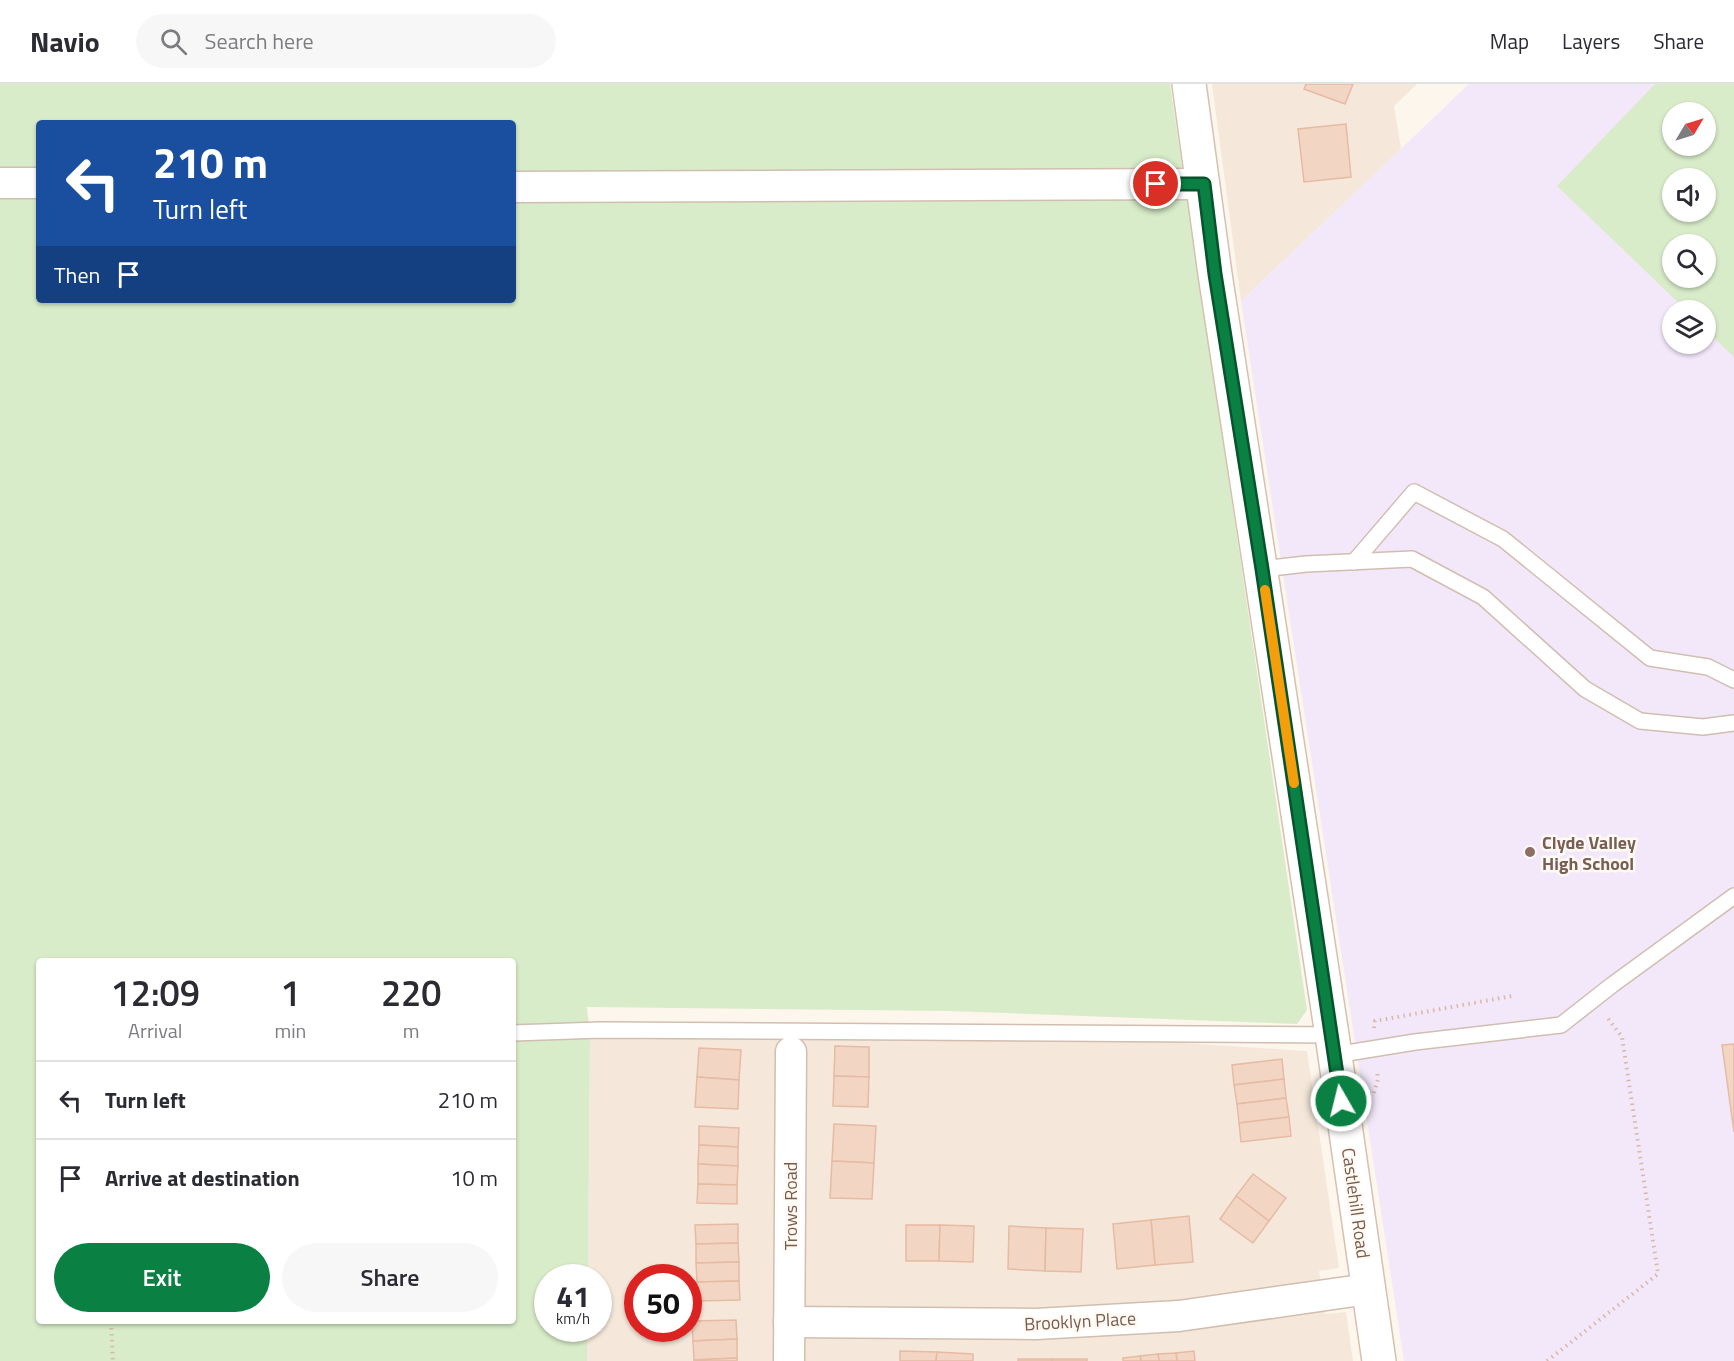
<!DOCTYPE html>
<html lang="en">
<head>
<meta charset="utf-8">
<style>
  :root { --surface:#fff; --page:#f7f7f7; --text:#2b2b33; --muted:#7c7c81; --line:#e1e1e2; --accent:#0b8043 }
  body { margin:0; font-family:"Titillium Web",sans-serif; background:var(--page); color:var(--text); height:100vh; display:flex; flex-direction:column; font-size:22px; white-space:nowrap }
  * { box-sizing:border-box; margin:0 }
  p { font-size:20px; color:var(--muted) }
  .icon { flex:none; width:33px; height:33px; fill:none; stroke:currentColor; stroke-width:2; stroke-linecap:round; stroke-linejoin:round }
  .map { position:relative; flex:1; overflow:hidden }
  .sheet { position:absolute; left:36px; top:874px; width:480px; height:366px; display:flex; flex-direction:column; background:var(--surface); border-radius:6px; box-shadow:0 2px 4px #0004 }
  .sheet>* { flex:none }
  .hud { position:absolute; left:36px; top:36px; width:480px; height:183px; border-radius:6px; box-shadow:0 2px 4px #0004; background:#1a4fa0; color:#fff; overflow:hidden }
  .needle { width:39px; rotate:52deg }
  .buttons { position:absolute; left:1662px; top:18px; display:grid; gap:12px }
  .buttons a { display:grid; place-items:center; width:54px; height:54px; border-radius:50%; background:var(--surface); box-shadow:0 2px 4px #0004; font-size:30px }
  .speed { position:absolute; left:534px; top:1180px; display:flex; gap:12px; font-size:30px; font-weight:700; text-align:center }
  .speed>* { display:grid; place-content:center; width:78px; height:78px; border-radius:50%; background:var(--surface); box-shadow:0 2px 4px #0004; line-height:1 }
  .speed small { font-size:15px; font-weight:400 }
  .speed .limit { border:9px solid #d22; background:#fff; color:#111 }
  .pin { position:absolute; display:grid; place-items:center; width:51px; height:51px; color:#fff; margin:-26px; border:3px solid #fff; border-radius:50%; box-shadow:0 2px 6px #0007 }
  .me { position:absolute; width:66px; margin:-33px; rotate:352deg; stroke-linejoin:round; filter:drop-shadow(0 0 4px #0008) }
  .turn { display:flex; align-items:center; gap:21px; height:126px; padding:0 18px; font-size:27px }
  .turn .icon { width:78px; height:78px; stroke-width:2.5 }
  .turn b { display:block; font-size:42px; line-height:51px }
  .then { display:flex; align-items:center; height:57px; padding:0 18px; background:#0003; gap:12px; font-size:22px }
  .eta { display:flex; justify-content:space-evenly; align-items:center; height:102px; text-align:center }
  .eta b { font-size:36px; font-weight:600; line-height:42px }
  .action { display:flex; gap:12px; margin-top:auto; padding:12px 18px }
  .action a { flex:1; height:69px; border-radius:36px; background:var(--accent); color:#fff; font-size:24px; font-weight:600; line-height:69px; text-align:center }
  .action a+a { background:var(--page); color:var(--text) }
  ul { padding:0; list-style:none }
  li { display:flex; align-items:center; gap:18px; height:78px; padding:0 18px; border-top:2px solid var(--line) }
  li div { flex:1 }
  li b { display:block; font-size:22px }
  li em { font-style:normal }
  header { display:flex; align-items:center; gap:36px; box-sizing:border-box; height:84px; padding:0 30px; background:var(--surface); border-bottom:2px solid var(--line) }
  header strong { font-size:28px }
  nav { display:flex; gap:33px; margin-inline-start:auto; font-size:21px }
  .search { width:420px; height:54px; background:var(--page); display:flex; align-items:center; gap:15px; box-sizing:border-box; padding:0 21px; border-radius:33px; color:var(--muted); font-size:22px }
  .map>svg:first-child { display:block }
  .residential { fill:#f5e8da; fill-rule:evenodd }
  .education { fill:#f3e8fa; fill-rule:evenodd }
  .green { fill:#d8ecc9; fill-rule:evenodd }
  .building { fill:#f3d5c3; stroke:#e6bba3; stroke-width:1.5 }
  .lines { fill:none; stroke-linecap:round; stroke-linejoin:round }
  .lane-casing { stroke:#d1beb0; stroke-width:18 }
  .street-casing { stroke:#d1beb0; stroke-width:33 }
  .secondary-casing { stroke:#d6c0b0; stroke-width:36 }
  .path { stroke:#d9b8a5; stroke-width:4; stroke-dasharray:1.5 4.5; stroke-linecap:butt }
  .lane { stroke:#fff; stroke-width:15 }
  .street { stroke:#fff; stroke-width:30 }
  .secondary { stroke:#fff; stroke-width:33 }
  .route-casing { stroke:#07532c; stroke-width:15 }
  .route { stroke:#0b8043; stroke-width:10 }
  .slow { stroke:#f59e0b; stroke-width:10 }
  .education-dot { fill:#8d6e63; stroke:#fffaf3; stroke-width:2 }
  .labels { text-anchor:middle; dominant-baseline:central; stroke-width:5; stroke-linejoin:round; paint-order:stroke }
  .education-label { font-size:18px; font-weight:bold; fill:#785e54; stroke:#fffaf3; text-anchor:start }
  .street-label { font-size:18px; fill:#7a5c4d; stroke:#fffaf3 }
</style>
</head>
<body>
<header>
<strong>Navio</strong>
<div class="search"><svg class="icon" aria-label="search" viewBox="0 0 24 24"><circle cx="10" cy="10" r="6"/><path d="M15 15l6 6"/></svg>Search here</div>
<nav><a>Map</a><a>Layers</a><a>Share</a></nav>
</header>
<div class="map">
<svg width="1734" height="1277" viewBox="0 0 1734 1277">
  <rect width="100%" height="100%" fill="#fdf6ec"/>
  <g class="residential">
    <path d="M1212 0H1417L1394 22 1401 65 1241 217Z"/>
    <path d="M590 954 1122 955 1307 967 1339 1184 1319 1187 1325 1230 1346 1228 1353 1277H587V1245H598V1194H588ZM638 1194H688V1245H638Z"/>
  </g>
  <path class="education" d="M1469 0H1734V1277H1404L1241 217ZM1672 28H1706V62H1672ZM1672 94H1706V128H1672ZM1672 160H1706V194H1672ZM1672 226H1706V260H1672Z"/>
  <g class="green">
    <path d="M0 0H1170L1307 926 1297 940 950 927 587 923 590 954 588 1194H548V1245H587V1277H0ZM39 39H513V216H39ZM39 878H513V1238H39Z"/>
    <path d="M1655 0H1734V273L1706 246V226H1686L1557 102ZM1672 28H1706V62H1672ZM1672 94H1706V128H1672ZM1672 160H1706V194H1672Z"/>
  </g>
  <g class="building">
    <path d="M1306 0H1353L1345 20 1304 5Z"/>
    <path d="M1346 40 1351 93 1304 98 1298 45Z"/>
    <path d="M1734 960V1048L1722 961Z"/>
    <path d="M835 962 869 963V993L834 992Z"/>
    <path d="M699 964 741 966 739 996 697 993Z"/>
    <path d="M1282 975 1284 995 1234 1001 1232 981Z"/>
    <path d="M834 992 869 993 868 1023 833 1022Z"/>
    <path d="M697 993 739 996 738 1025 695 1023Z"/>
    <path d="M1284 995 1286 1014 1237 1020 1234 1001Z"/>
    <path d="M1286 1014 1289 1033 1239 1039 1237 1020Z"/>
    <path d="M1289 1033 1291 1052 1241 1058 1239 1039Z"/>
    <path d="M834 1040 876 1042 874 1079 832 1077Z"/>
    <path d="M699 1042 739 1044 738 1063 699 1061Z"/>
    <path d="M699 1061 738 1063V1082L698 1080Z"/>
    <path d="M832 1077 874 1079 872 1115 830 1114Z"/>
    <path d="M698 1080 738 1082 737 1101 698 1100Z"/>
    <path d="M1253 1090 1286 1114 1269 1137 1236 1112Z"/>
    <path d="M698 1100 737 1101V1120L697 1119Z"/>
    <path d="M1236 1112 1269 1137 1253 1159 1220 1135Z"/>
    <path d="M1189 1132 1193 1178 1155 1181 1151 1136Z"/>
    <path d="M1151 1136 1155 1181 1117 1185 1113 1140Z"/>
    <path d="M738 1140V1159L696 1160 695 1141Z"/>
    <path d="M906 1141H940L939 1177H906Z"/>
    <path d="M940 1141 974 1142 973 1178 939 1177Z"/>
    <path d="M1009 1142 1046 1144 1045 1187 1008 1185Z"/>
    <path d="M1046 1144 1083 1145 1081 1188 1045 1187Z"/>
    <path d="M738 1159 739 1178 696 1179V1160Z"/>
    <path d="M739 1178V1197L697 1198 696 1179Z"/>
    <path d="M739 1197 740 1216 698 1217 697 1198Z"/>
    <path d="M736 1236 737 1255 693 1257 692 1237Z"/>
    <path d="M737 1255V1274L694 1276 693 1257Z"/>
    <path d="M900 1267 937 1268 936 1277H900Z"/>
    <path d="M1194 1267 1195 1277H1177L1176 1269Z"/>
    <path d="M937 1268 973 1270V1277H936Z"/>
    <path d="M1176 1269 1177 1277H1159L1158 1270Z"/>
    <path d="M1158 1270 1159 1277H1141L1140 1272Z"/>
    <path d="M1140 1272 1141 1277H1123V1274Z"/>
    <path d="M737 1274V1277H694V1276Z"/>
    <rect x="1018" y="1275" width="34" height="2"/>
    <rect x="1052" y="1275" width="35" height="2"/>
  </g>
  <g class="lines">
    <g class="lane-casing">
      <g id="lane">
        <path d="M1354 478 1414 408 1503 455 1650 574 1708 583 1734 596"/>
        <path d="M1262 485 1306 480 1412 475 1483 513 1585 605 1640 637 1703 643 1734 639"/>
        <path d="M513 949 600 946 1332 951"/>
        <path d="M1335 971 1415 958 1561 941 1612 901 1734 812"/>
      </g>
    </g>
    <g class="street-casing">
      <g id="street">
        <path d="M0 99H39"/>
        <path d="M513 103 1204 100"/>
        <path d="M789 1238 1036 1240 1179 1232 1368 1205"/>
        <path d="M789 1277 791 968"/>
      </g>
    </g>
    <g class="secondary-casing">
      <path id="secondary" d="M1189 0 1215 190 1332 951 1379 1277"/>
    </g>
    <g class="path">
      <path d="M1374 944 1375 937 1512 912"/>
      <path d="M1374 1009 1378 995 1377 987"/>
      <path d="M111 1238 113 1277"/>
      <path d="M1547 1277 1658 1190 1622 953 1606 932"/>
    </g>
    <use href="#lane" class="lane"/>
    <use href="#street" class="street"/>
    <use href="#secondary" class="secondary"/>
  </g>
  <g class="lines">
    <g class="route-casing">
      <path id="route" d="M1156 100H1204L1215 190 1262 485 1341 1017"/>
    </g>
    <use href="#route" class="route"/>
    <path class="slow" d="M1265 506 1294 699"/>
  </g>
  <circle class="education-dot" cx="1530" cy="768" r="6"/>
  <g class="labels">
    <g class="education-label">
      <text x="1542" y="758">Clyde Valley<tspan x="1542" dy="21">High School</tspan></text>
    </g>
    <g class="street-label">
      <text transform="translate(1356 1119) rotate(82)">Castlehill Road</text>
      <text transform="translate(790 1122) rotate(-90)">Trows Road</text>
      <text transform="translate(1080 1237) rotate(-3)">Brooklyn Place</text>
    </g>
  </g>
</svg>
<div class="buttons">
<a><svg class="needle" viewBox="-14 -14 28 28"><path d="M0-13l5 13h-10z" fill="#e53935"/><path d="M0 13l5-13h-10z" fill="#7c7c81"/></svg></a>
<a><svg class="icon" aria-label="sound" viewBox="0 0 24 24"><path d="M4 9h4l5-4v14l-5-4H4zM17 9q2 3 0 6"/></svg></a>
<a><svg class="icon" aria-label="search" viewBox="0 0 24 24"><circle cx="10" cy="10" r="6"/><path d="M15 15l6 6"/></svg></a>
<a><svg class="icon" aria-label="layers" viewBox="0 0 24 24"><path d="M12 4l9 5-9 5-9-5zM3 14l9 5 9-5"/></svg></a>
</div>
<div class="speed"><div>41<small>km/h</small></div><div class="limit">50</div></div>
<div class="pin" style="left:1156px;top:100px;background:#d93025"><svg class="icon" aria-label="arrive" viewBox="0 0 24 24"><path d="M6 21V4h12l-3 4 3 4H6"/></svg></div>
<svg class="me" style="left:1341px;top:1017px" viewBox="-20 -20 40 40"><circle r="17" fill="#0b8043" stroke="#fff" stroke-width="3"/><path d="M0-11L8 9 0 5-8 9z" fill="#fff"/></svg>
<div class="hud">
<div class="turn"><svg class="icon" aria-label="left" viewBox="0 0 24 24"><path d="M17 20v-9H6M10 6l-5 5 5 5"/></svg><div><b>210 m</b>Turn left</div></div>
<div class="then">Then<svg class="icon" aria-label="arrive" viewBox="0 0 24 24"><path d="M6 21V4h12l-3 4 3 4H6"/></svg></div>
</div>
<section class="sheet">
<div class="eta">
<div><b>12:09</b><p>Arrival</p></div>
<div><b>1</b><p>min</p></div>
<div><b>220</b><p>m</p></div>
</div>
<ul>
<li><svg class="icon" aria-label="left" viewBox="0 0 24 24"><path d="M17 20v-9H6M10 6l-5 5 5 5"/></svg><div><b>Turn left</b></div><em>210 m</em></li>
<li><svg class="icon" aria-label="arrive" viewBox="0 0 24 24"><path d="M6 21V4h12l-3 4 3 4H6"/></svg><div><b>Arrive at destination</b></div><em>10 m</em></li>
</ul>
<div class="action"><a>Exit</a><a>Share</a></div>
</section>
</div>
</body>
</html>
